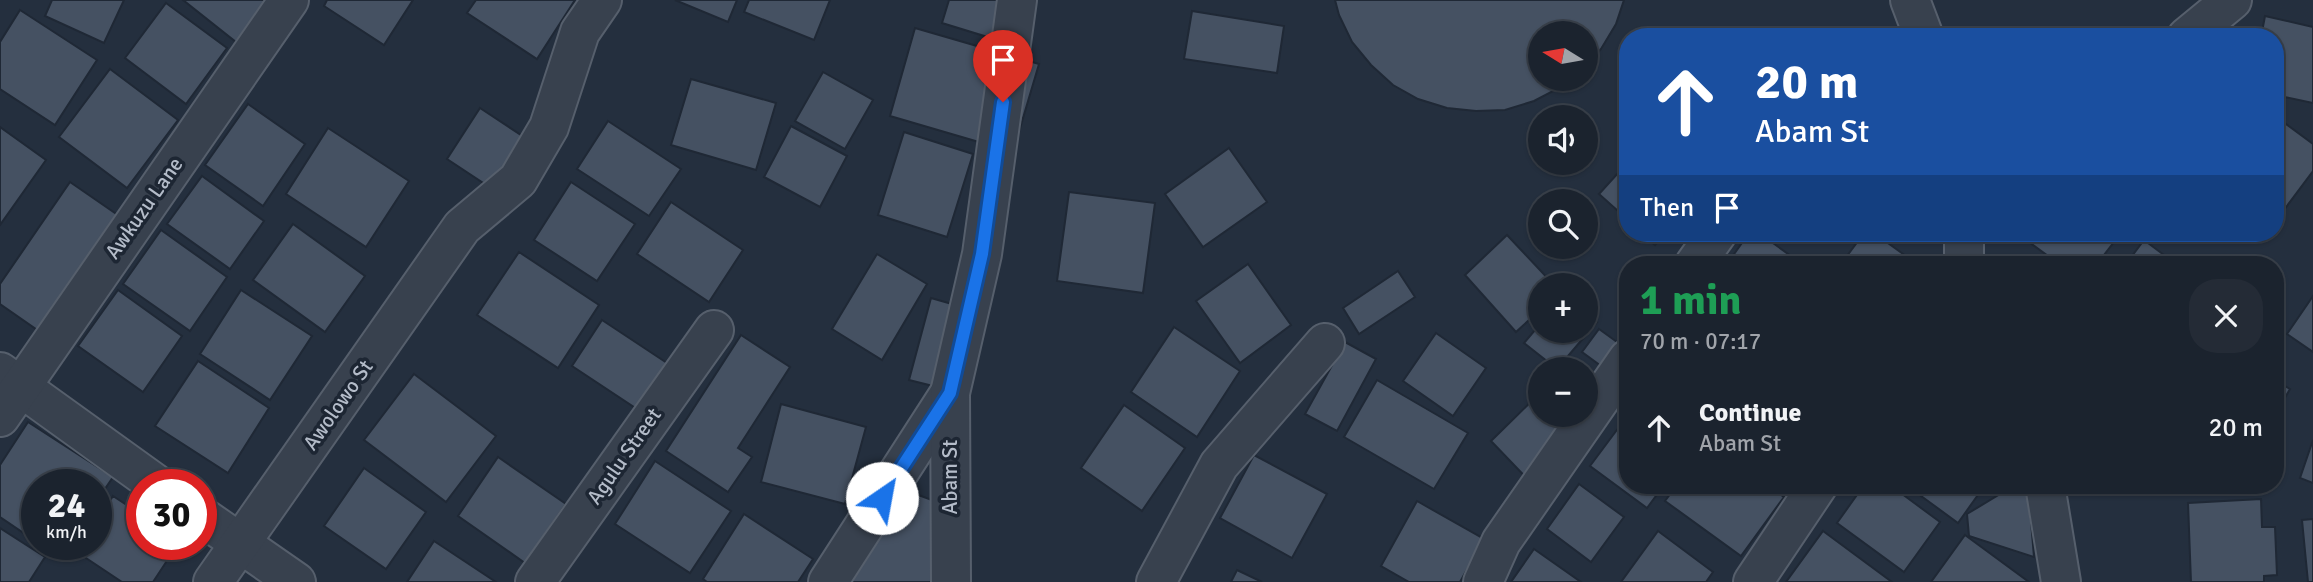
<!DOCTYPE html>
<html lang="en">
<head>
<meta charset="utf-8">
<style>
  :root { --surface:#1b232e; --page:#242b36; --text:#f1f3f6; --muted:#a0a4aa; --line:#39404a }
  body { margin:0; font-family:Signika,sans-serif; background:var(--page); color:var(--text); height:100vh; display:flex; flex-direction:column; font-size:26px; white-space:nowrap }
  * { box-sizing:border-box; margin:0 }
  p { font-size:23px; color:var(--muted) }
  .icon { flex:none; width:38px; height:38px; fill:none; stroke:currentColor; stroke-width:2; stroke-linecap:round; stroke-linejoin:round }
  .map { position:relative; flex:1; overflow:hidden }
  .drawer { position:absolute; left:1619px; top:256px; width:665px; height:238px; display:flex; flex-direction:column; background:var(--surface); border-radius:28px; box-shadow:0 2px 5px #0004,0 0 0 2px var(--line) }
  .drawer>* { flex:none }
  .hud { position:absolute; left:1619px; top:28px; width:665px; height:214px; border-radius:28px; box-shadow:0 2px 5px #0004,0 0 0 2px var(--line); background:#1a4fa0; color:#fff; overflow:hidden }
  .needle { width:46px; rotate:281deg }
  .buttons { position:absolute; left:1528px; top:21px; display:grid; gap:14px }
  .buttons a { display:grid; place-items:center; width:70px; height:70px; border-radius:50%; background:var(--surface); box-shadow:0 2px 5px #0004,0 0 0 2px var(--line); font-size:35px }
  .speed { position:absolute; left:21px; top:469px; display:flex; gap:14px; font-size:35px; font-weight:700; text-align:center }
  .speed>* { display:grid; place-content:center; width:91px; height:91px; border-radius:50%; background:var(--surface); box-shadow:0 2px 5px #0004,0 0 0 2px var(--line); line-height:1 }
  .speed small { font-size:18px; font-weight:400 }
  .speed .limit { border:10px solid #d22; background:#fff; color:#111 }
  .pin { position:absolute; display:grid; place-items:center; width:60px; height:60px; color:#fff; margin:-72px -30px; border-radius:50% 50% 50% 0; rotate:-45deg; box-shadow:0 0 7px #0007 }
  .pin .icon { rotate:45deg }
  .me { position:absolute; width:77px; margin:-38px; rotate:33deg; stroke-linejoin:round; filter:drop-shadow(0 0 5px #0008) }
  .turn { display:flex; align-items:center; gap:24px; height:147px; padding:0 21px; font-size:32px }
  .turn .icon { width:91px; height:91px; stroke-width:2.5 }
  .turn b { display:block; font-size:49px; line-height:60px }
  .then { display:flex; align-items:center; height:66px; padding:0 21px; background:#0003; gap:14px; font-size:26px }
  .round { display:grid; place-items:center; flex:none; width:74px; height:74px; border-radius:28px; background:var(--page) }
  .summary { display:flex; align-items:center; justify-content:space-between; height:119px; padding:0 21px }
  h1 { font-size:42px; font-weight:700; line-height:52px; color:#1e9e55 }
  ul { padding:0; list-style:none }
  li { display:flex; align-items:center; gap:21px; height:105px; padding:0 21px }
  li div { flex:1 }
  li b { display:block; font-size:26px }
  li em { font-style:normal }
  .map>svg:first-child { display:block }
  .building { fill:#455162; stroke:#1f2835; stroke-width:2 }
  .lines { fill:none; stroke-linecap:round; stroke-linejoin:round }
  .minor-casing { stroke:#565f6c; stroke-width:42 }
  .minor { stroke:#38414e; stroke-width:38 }
  .route-casing { stroke:#114b97; stroke-width:18 }
  .route { stroke:#1a73e8; stroke-width:12 }
  .labels { text-anchor:middle; dominant-baseline:central; stroke-width:7; stroke-linejoin:round; paint-order:stroke }
  .street-label { font-size:21px; fill:#b4bcc9; stroke:#1d2633 }
</style>
</head>
<body>
<div class="map">
<svg width="2313" height="582" viewBox="0 0 2313 582">
  <rect width="100%" height="100%" fill="#242f3e"/>
  <g class="building">
    <path d="M52 0H124L104 43 45 16Z"/>
    <path d="M183 0H269L236 42Z"/>
    <path d="M327 0H413L384 45 324 6Z"/>
    <path d="M476 0H575L537 59 467 13Z"/>
    <path d="M675 0H737L728 22Z"/>
    <path d="M749 0H830L814 40 744 12Z"/>
    <path d="M949 0H1035L1020 47 942 23Z"/>
    <path d="M1335 0H1624L1616 24 1601 49 1586 66V33H1540V79H1571L1559 88 1534 101 1505 110 1476 111 1447 108 1418 99 1393 85 1371 65 1352 42 1339 15Z"/>
    <path d="M166 3 227 48 186 104 125 58Z"/>
    <path d="M20 10 97 60 55 125 0 89V42Z"/>
    <path d="M1192 11 1284 26 1277 73 1184 59Z"/>
    <path d="M2265 16 2313 27V103L2275 95V37H2261Z"/>
    <path d="M915 28 1039 64 1013 152 890 116Z"/>
    <path d="M110 69 178 120 127 188 59 137Z"/>
    <path d="M823 72 873 100 845 149 795 121Z"/>
    <path d="M691 79 776 103 756 170 671 145Z"/>
    <path d="M248 104 305 144 263 206 205 165Z"/>
    <path d="M480 108 536 145 503 196 447 159Z"/>
    <path d="M2275 116 2313 144V171L2275 222Z"/>
    <path d="M608 121 681 169 649 216 577 169Z"/>
    <path d="M791 126 847 156 820 207 764 177Z"/>
    <path d="M0 127 46 160 0 225Z"/>
    <path d="M328 128 409 181 366 247 286 194Z"/>
    <path d="M904 132 973 154 947 237 878 215Z"/>
    <path d="M1229 148 1267 202 1203 247 1165 194Z"/>
    <path d="M1628 162V220L1599 194Z"/>
    <path d="M202 176 264 221 230 269 167 224Z"/>
    <path d="M70 182 125 220 46 336 0 304V284Z"/>
    <path d="M571 182 635 224 597 281 534 240Z"/>
    <path d="M1069 192 1155 203 1143 293 1057 281Z"/>
    <path d="M671 202 743 250 709 302 637 254Z"/>
    <path d="M293 224 365 276 325 332 253 280Z"/>
    <path d="M161 230 227 277 190 331 123 284Z"/>
    <path d="M1641 233H1666L1655 245Z"/>
    <path d="M1749 233H1759L1802 264H1727Z"/>
    <path d="M1864 233H1874L1917 264H1841Z"/>
    <path d="M2035 233H2121L2097 264H2059L2029 242Z"/>
    <path d="M1507 235 1554 285H1540V310L1516 332 1465 275Z"/>
    <path d="M2144 240 2176 264H2126Z"/>
    <path d="M519 252 599 305 558 368 477 315Z"/>
    <path d="M877 254 927 284 882 360 832 329Z"/>
    <path d="M1248 264 1291 325 1240 363 1196 301Z"/>
    <path d="M1398 271 1415 297 1359 334 1343 308Z"/>
    <path d="M118 290 182 336 143 392 78 346Z"/>
    <path d="M241 290 312 336 270 400 200 354Z"/>
    <path d="M2313 296V352L2287 334Z"/>
    <path d="M931 298 966 308 945 389 909 380Z"/>
    <path d="M1586 312 1597 322 1557 369 1524 343 1540 324V331H1586Z"/>
    <path d="M602 320 673 367 643 413 572 366Z"/>
    <path d="M1174 327 1240 371 1197 437 1131 392Z"/>
    <path d="M1599 329 1628 350 1612 374 1582 352Z"/>
    <path d="M1436 333 1486 368 1453 416 1403 381Z"/>
    <path d="M741 335 790 367 738 448 752 457 728 492 666 451Z"/>
    <path d="M1345 342 1376 359 1337 431 1305 414Z"/>
    <path d="M198 361 269 408 228 473 155 426Z"/>
    <path d="M414 374 496 436 446 502 364 440Z"/>
    <path d="M1377 380 1468 433 1434 489 1344 437Z"/>
    <path d="M2275 380 2290 389 2275 415Z"/>
    <path d="M1540 393V415H1584L1536 488 1491 441Z"/>
    <path d="M781 404 866 427 845 504 761 482Z"/>
    <path d="M1124 405 1185 448 1142 511 1081 468Z"/>
    <path d="M1628 415V485H1664L1647 508 1590 466Z"/>
    <path d="M28 422 113 477 96 502V485H37V542L0 517V465Z"/>
    <path d="M2313 440V483L2300 478Z"/>
    <path d="M1254 455 1327 494 1292 558 1220 518Z"/>
    <path d="M498 457 566 504 525 563 458 516Z"/>
    <path d="M655 461 731 511 690 573 615 524Z"/>
    <path d="M364 468 426 512 386 569 324 526Z"/>
    <path d="M1579 484 1624 517 1591 562 1547 529Z"/>
    <path d="M1677 485H1767L1784 497 1741 556 1665 501Z"/>
    <path d="M1864 485H1890L1940 522 1904 572 1837 523Z"/>
    <path d="M1906 485H1985L1958 523Z"/>
    <path d="M2015 485H2028L2034 557 1969 536 1967 514Z"/>
    <path d="M894 486 967 513 943 582H844Z"/>
    <path d="M113 496 142 515V544H178L153 582H122L77 552 82 544H96V522Z"/>
    <path d="M2261 499 2262 527H2275L2277 575 2264 576V582H2191L2188 503Z"/>
    <path d="M1417 501 1484 539 1460 582H1409L1381 566Z"/>
    <path d="M744 514 813 559 798 582H707L703 579Z"/>
    <path d="M2313 519V582H2308L2302 520Z"/>
    <path d="M0 528 45 557 29 582H0Z"/>
    <path d="M1658 531 1713 572 1706 582H1621Z"/>
    <path d="M1823 531 1892 582H1786Z"/>
    <path d="M1965 535 2029 582H1931Z"/>
    <path d="M434 541 496 582H407Z"/>
    <path d="M41 544H69L61 557Z"/>
    <path d="M1534 549 1581 582H1511Z"/>
    <path d="M1237 570 1262 582H1231Z"/>
  </g>
  <g class="lines">
    <g class="minor-casing">
      <g id="minor">
        <path d="M1910 0 1924 37"/>
        <path d="M2187 37 2232 0"/>
        <path d="M1964 233V264"/>
        <path d="M1695 264 1717 233"/>
        <path d="M0 372 157 485"/>
        <path d="M0 417 289 0"/>
        <path d="M2045 485 2061 582"/>
        <path d="M201 516 296 582"/>
        <path d="M213 582 462 227 518 180 549 127 580 32 602 0"/>
        <path d="M535 582 714 330"/>
        <path d="M828 582 950 393"/>
        <path d="M951 582 950 393 982 254 1017 0"/>
        <path d="M1156 582 1219 465 1325 343"/>
        <path d="M1483 582 1501 542 1628 359"/>
        <path d="M1753 582 1818 485"/>
      </g>
    </g>
    <use href="#minor" class="minor"/>
  </g>
  <g class="lines">
    <g class="route-casing">
      <path id="route" d="M882 498 950 393 982 254 1003 102"/>
    </g>
    <use href="#route" class="route"/>
  </g>
  <g class="labels">
    <g class="street-label">
      <text transform="translate(144 208) rotate(-55)">Awkuzu Lane</text>
      <text transform="translate(338 405) rotate(-55)">Awolowo St</text>
      <text transform="translate(624 456) rotate(-55)">Agulu Street</text>
      <text transform="translate(950 477) rotate(-90)">Abam St</text>
    </g>
  </g>
</svg>
<div class="buttons">
<a><svg class="needle" viewBox="-14 -14 28 28"><path d="M0-13l5 13h-10z" fill="#e53935"/><path d="M0 13l5-13h-10z" fill="#a0a4aa"/></svg></a>
<a><svg class="icon" aria-label="sound" viewBox="0 0 24 24"><path d="M4 9h4l5-4v14l-5-4H4zM17 9q2 3 0 6"/></svg></a>
<a><svg class="icon" aria-label="search" viewBox="0 0 24 24"><circle cx="10" cy="10" r="6"/><path d="M15 15l6 6"/></svg></a>
<a>+</a>
<a>−</a>
</div>
<div class="speed"><div>24<small>km/h</small></div><div class="limit">30</div></div>
<div class="pin" style="left:1003px;top:102px;background:#d93025"><svg class="icon" aria-label="arrive" viewBox="0 0 24 24"><path d="M6 21V4h12l-3 4 3 4H6"/></svg></div>
<svg class="me" style="left:882px;top:498px" viewBox="-20 -20 40 40"><circle r="19" fill="#fff"/><path d="M0-13L10 11 0 6-10 11z" fill="#1a73e8"/></svg>
<div class="hud">
<div class="turn"><svg class="icon" aria-label="ahead" viewBox="0 0 24 24"><path d="M12 20V5M6 11l6-6 6 6"/></svg><div><b>20 m</b>Abam St</div></div>
<div class="then">Then<svg class="icon" aria-label="arrive" viewBox="0 0 24 24"><path d="M6 21V4h12l-3 4 3 4H6"/></svg></div>
</div>
<section class="drawer">
<div class="summary"><div><h1>1 min</h1><p>70 m · 07:17</p></div><a class="round"><svg class="icon" aria-label="close" viewBox="0 0 24 24"><path d="M6 6l12 12M18 6L6 18"/></svg></a></div>
<ul>
<li><svg class="icon" aria-label="ahead" viewBox="0 0 24 24"><path d="M12 20V5M6 11l6-6 6 6"/></svg><div><b>Continue</b><p>Abam St</p></div><em>20 m</em></li>
</ul>
</section>
</div>
</body>
</html>
